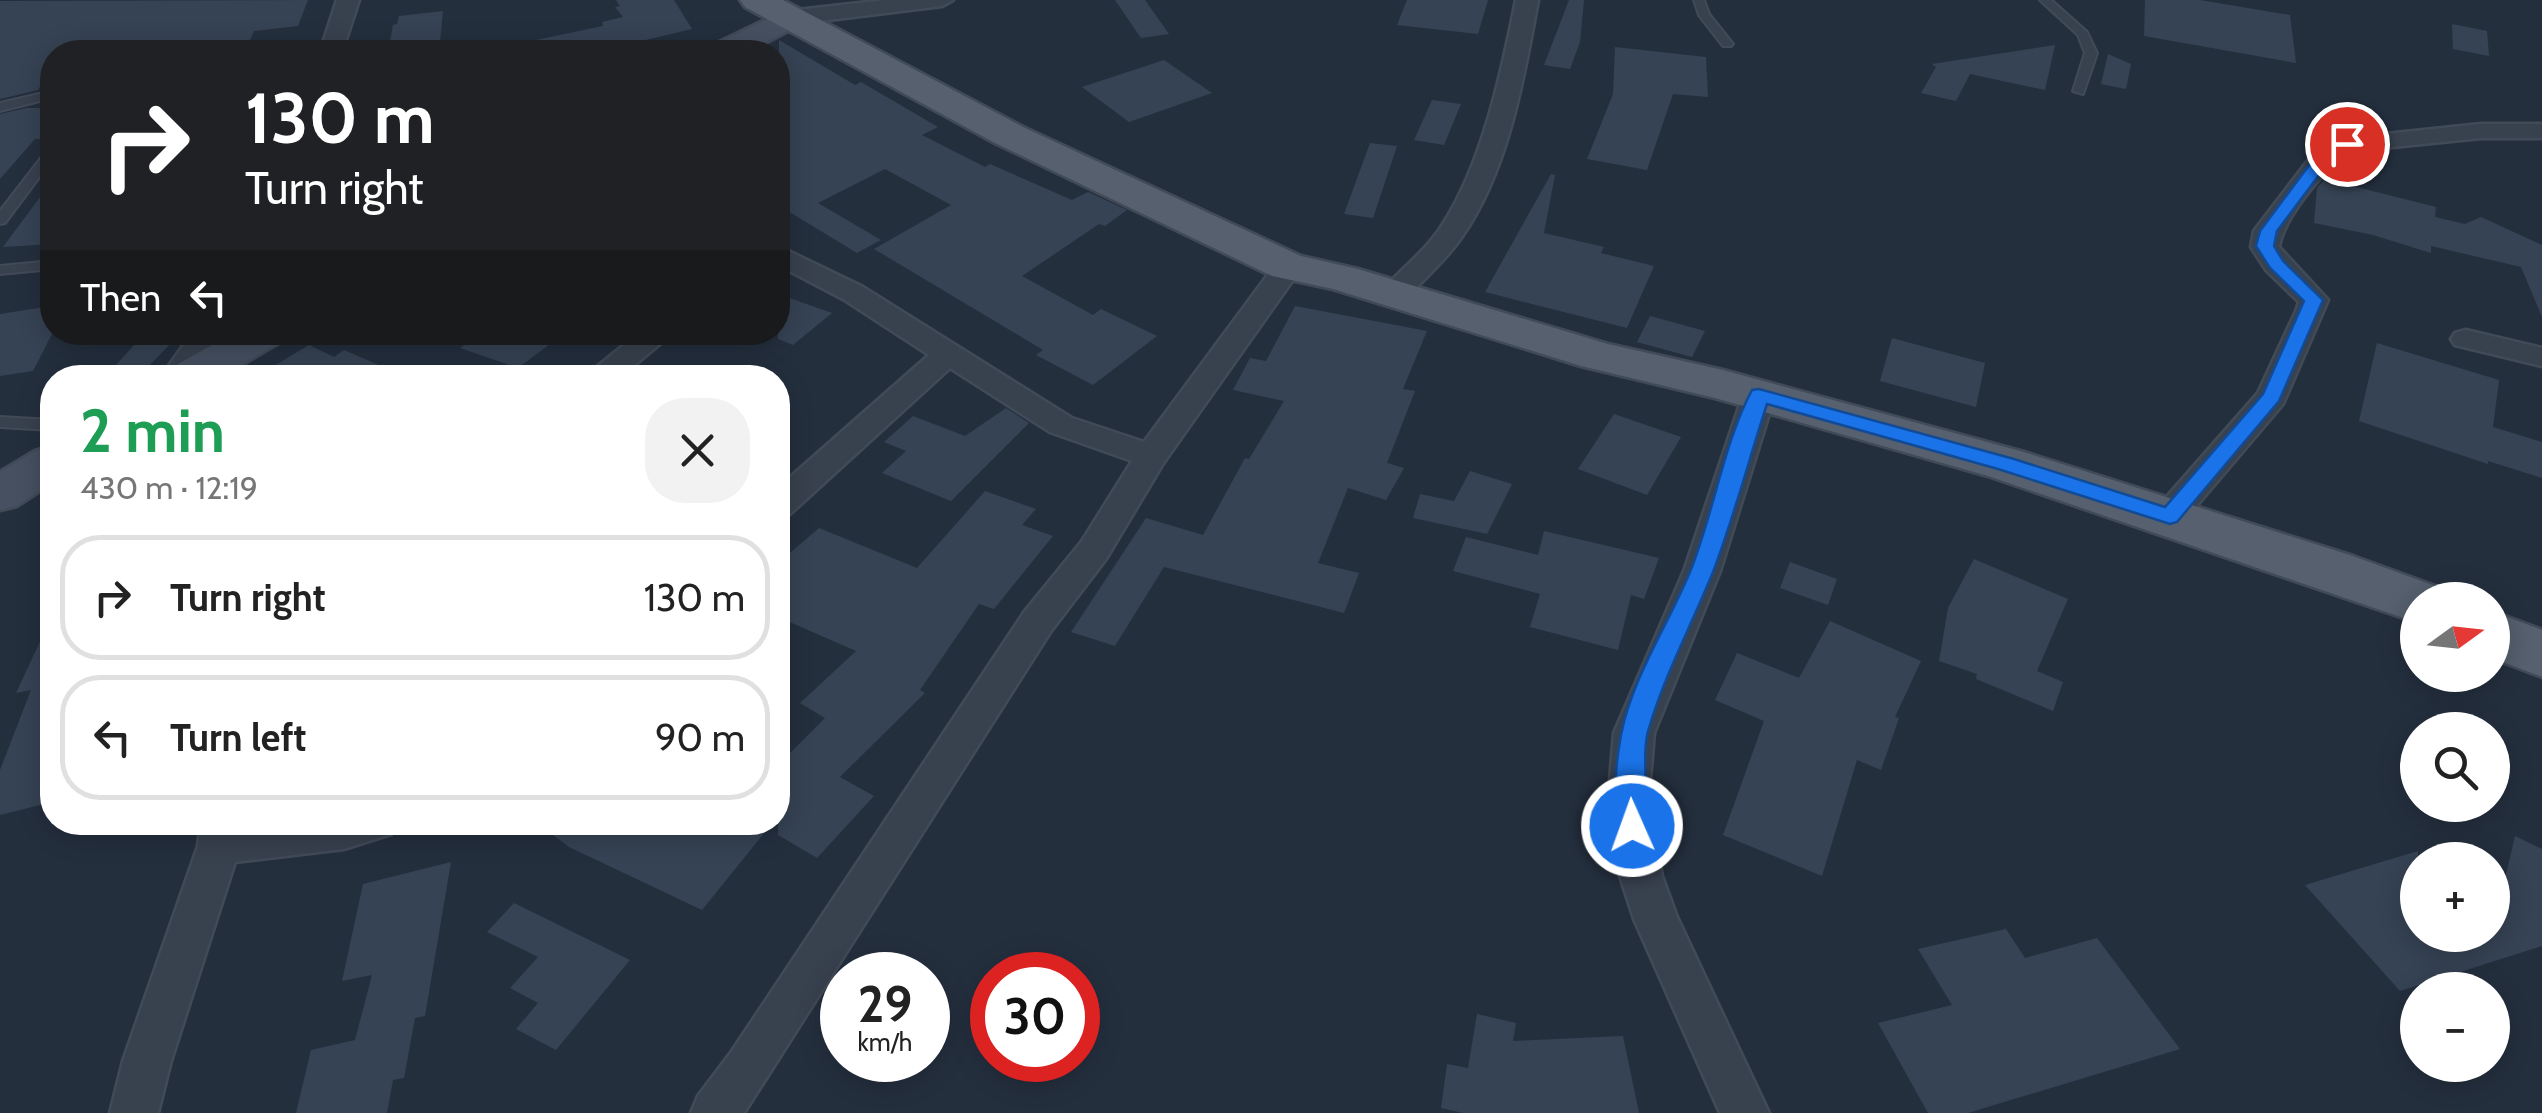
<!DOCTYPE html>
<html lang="en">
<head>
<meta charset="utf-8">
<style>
  :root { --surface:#fff; --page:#f2f2f2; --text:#222; --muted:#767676; --line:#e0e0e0 }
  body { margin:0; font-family:Cabin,sans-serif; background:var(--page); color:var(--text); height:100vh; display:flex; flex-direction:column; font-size:38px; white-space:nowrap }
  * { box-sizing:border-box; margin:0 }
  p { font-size:32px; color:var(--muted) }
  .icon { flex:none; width:55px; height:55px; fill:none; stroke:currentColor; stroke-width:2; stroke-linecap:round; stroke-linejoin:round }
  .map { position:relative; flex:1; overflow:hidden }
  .details { position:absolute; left:40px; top:365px; width:750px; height:470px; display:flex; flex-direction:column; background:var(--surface); border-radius:40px; box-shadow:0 5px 25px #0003 }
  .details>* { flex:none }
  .guide { position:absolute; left:40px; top:40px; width:750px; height:305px; border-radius:40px; box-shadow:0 5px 25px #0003; background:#202124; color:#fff; overflow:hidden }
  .needle { width:65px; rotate:75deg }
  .buttons { position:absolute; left:2400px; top:582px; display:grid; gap:20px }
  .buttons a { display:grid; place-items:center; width:110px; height:110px; border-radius:50%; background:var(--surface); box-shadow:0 5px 25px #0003; font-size:50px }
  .speed { position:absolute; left:820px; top:952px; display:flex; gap:20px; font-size:50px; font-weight:700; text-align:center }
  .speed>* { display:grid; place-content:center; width:130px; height:130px; border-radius:50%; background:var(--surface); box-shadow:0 5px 25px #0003; line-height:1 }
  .speed small { font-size:25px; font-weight:400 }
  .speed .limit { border:15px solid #d22; background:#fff; color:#111 }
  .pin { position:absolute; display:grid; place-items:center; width:85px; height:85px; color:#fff; margin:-42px; border:5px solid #fff; border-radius:50%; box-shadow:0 2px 10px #0007 }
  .me { position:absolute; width:110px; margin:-55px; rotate:358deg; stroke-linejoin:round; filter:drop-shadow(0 0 8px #0008) }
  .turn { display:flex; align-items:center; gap:35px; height:210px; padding:0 40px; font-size:45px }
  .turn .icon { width:130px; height:130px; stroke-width:2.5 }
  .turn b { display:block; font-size:70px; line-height:85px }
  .then { display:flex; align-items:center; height:95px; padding:0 40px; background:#0003; gap:20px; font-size:38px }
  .round { display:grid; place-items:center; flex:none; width:105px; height:105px; border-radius:40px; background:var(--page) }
  .overview { display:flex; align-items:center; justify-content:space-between; height:170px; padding:0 40px }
  h1 { font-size:60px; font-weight:700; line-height:75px; color:#1e9e55 }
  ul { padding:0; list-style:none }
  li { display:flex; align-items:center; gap:30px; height:125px; margin:0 20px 15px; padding:0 20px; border:5px solid var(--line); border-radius:40px }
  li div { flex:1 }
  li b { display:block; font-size:38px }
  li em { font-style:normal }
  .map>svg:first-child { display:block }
  .building { fill:#364354 }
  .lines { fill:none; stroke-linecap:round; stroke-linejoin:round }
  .lane-casing { stroke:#414a57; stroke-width:4 }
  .street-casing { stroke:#414a57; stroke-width:5 }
  .secondary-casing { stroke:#414a57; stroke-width:5 }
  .primary-casing { stroke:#414a57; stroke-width:5 }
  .lane { fill:#38414e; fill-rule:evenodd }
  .street { fill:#38414e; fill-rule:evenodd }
  .secondary { fill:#465061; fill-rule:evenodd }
  .primary { fill:#56606e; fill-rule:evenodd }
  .route { fill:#1a73e8; stroke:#114b97; stroke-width:2.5 }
</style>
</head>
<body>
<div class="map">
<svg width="2542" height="1113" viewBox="0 0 2542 1113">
  <rect width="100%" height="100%" fill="#242f3e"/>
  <g class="building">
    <path d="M308 0 298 26 254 31 245 52H52V66L38 90 0 99V1Z"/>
    <path d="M616 0H674L692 29 633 43 638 52H532L531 41 603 26 602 22 623 17 615 7 620 6Z"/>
    <path d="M1115 0H1145L1169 34 1141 38Z"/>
    <path d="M1407 0H1488L1478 34 1397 25Z"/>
    <path d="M1569 0H1584L1580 42 1570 69 1544 65Z"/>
    <path d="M2145 0H2200L2290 15 2296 63 2144 36Z"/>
    <path d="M443 11 439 52H388L393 25 397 24 399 16Z"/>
    <path d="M2452 24 2487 31 2489 56 2453 49Z"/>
    <path d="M779 40 855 85 861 82 938 127 922 135 985 167 990 164 1072 200 1088 192 1127 210 1105 226 1099 224 1022 276 1093 315 1101 309 1157 336 1093 385 1036 355 1043 350 874 249 951 205 885 169 818 203 881 240 857 253 778 205Z"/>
    <path d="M2055 45 2045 90 1970 74 1956 101 1921 93 1936 67 1932 64Z"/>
    <path d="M1615 47 1706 57 1708 97 1673 94 1647 170 1587 159 1613 94Z"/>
    <path d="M2108 54 2131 64 2126 89 2101 84Z"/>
    <path d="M1164 60 1212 93 1129 122 1082 87Z"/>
    <path d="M1432 100 1461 104 1444 145 1414 140Z"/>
    <path d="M27 108H52V129L45 139H35L0 179V114Z"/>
    <path d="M1370 143 1397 146 1373 218 1344 214Z"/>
    <path d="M1551 174 1555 175 1544 233 1604 247 1601 253 1654 266 1627 328 1485 292Z"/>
    <path d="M2325 179 2436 207 2435 217 2465 224 2481 217 2542 245V317L2521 267 2431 246V253L2373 235 2314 223 2317 188Z"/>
    <path d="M52 181V244L3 247Z"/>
    <path d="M778 294 832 313 793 345 778 339Z"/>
    <path d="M52 306V334L33 371 0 376V314Z"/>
    <path d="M1295 306 1427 331 1403 389 1415 391 1387 463 1404 468 1386 500 1348 488 1318 563 1359 573 1344 613 1164 567 1115 646 1071 632 1146 518 1203 535 1245 458 1249 459 1284 401 1233 390 1250 358 1266 361Z"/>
    <path d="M1650 316 1705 331 1692 357 1637 342Z"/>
    <path d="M146 332H182L137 378H104Z"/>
    <path d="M482 332H566L518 368 460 348Z"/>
    <path d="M1892 338 1985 363 1976 407 1880 381Z"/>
    <path d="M2377 343 2499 380 2493 427 2542 442V478L2488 461V464L2359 421Z"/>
    <path d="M309 345 334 357 344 350 409 378H254Z"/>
    <path d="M1006 408 1029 423 951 501 882 473 906 451 884 442 913 416 965 436Z"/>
    <path d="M1614 414 1681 437 1647 495 1578 469Z"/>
    <path d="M1470 471 1512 484 1487 534 1413 518 1420 494 1454 501Z"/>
    <path d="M985 491 1036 509 1022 525 1053 536 994 609 979 604 920 690 925 693 840 777 874 796 817 858 778 835V749L788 755 825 718 800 703 856 651 778 617V563L819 528 917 568Z"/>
    <path d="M1544 531 1659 558 1644 599 1631 595 1618 650 1530 627 1540 594 1453 571 1466 537 1538 555Z"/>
    <path d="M1974 559 2068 599 2037 671 2063 682 2053 711 1976 679 1977 674 1939 661 1948 608Z"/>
    <path d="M1790 562 1837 579 1828 605 1780 588Z"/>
    <path d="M52 616V802L0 815V770L31 690 16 693Z"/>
    <path d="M1830 621 1921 661 1895 717 1899 718 1881 770 1857 760 1822 876 1723 835 1764 721 1715 700 1737 653 1799 678Z"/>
    <path d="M536 822H773L702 910 569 847Z"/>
    <path d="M2515 836 2542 849V946L2400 991 2305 885 2418 851V935H2492Z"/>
    <path d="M451 862 425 1016 415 1018 404 1078 393 1080 387 1113H296L311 1050 355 1040 372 975 342 981 363 884Z"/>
    <path d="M514 903 630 960 556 1050 516 1029 538 1003 510 988 538 957 487 932Z"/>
    <path d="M2006 929 2025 958 2097 938 2180 1049 1968 1113H1928L1878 1023 1952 1005 1918 949Z"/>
    <path d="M1477 1014 1516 1023 1513 1041 1623 1036 1639 1113H1463L1441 1108 1447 1064 1468 1068Z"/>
  </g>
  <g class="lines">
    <g class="lane-casing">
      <g id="lane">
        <path d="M1694 0H1704L1709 14 1733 44 1731 46H1723L1699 15Z"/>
        <path d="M2040 0H2051L2087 32 2097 53 2083 94 2073 91 2085 53 2078 35Z"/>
        <path d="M52 91V98L0 111V103Z"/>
        <path d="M52 148V160L5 223 0 224V211L48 149Z"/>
        <path d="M52 261V269L0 274V266Z"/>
        <path d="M0 417 52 420V430L0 427Z"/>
      </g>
    </g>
    <g class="street-casing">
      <g id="street">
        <path d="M337 0H359L342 52H320Z"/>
        <path d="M886 0H953L942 6 788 25 777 18 788 11Z"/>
        <path d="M1516 0H1538C1524 78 1508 172 1461 238 1445 261 1423 280 1403 301H1383L1379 295 1383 289C1402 269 1426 250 1441 227 1482 166 1502 71 1516 0Z"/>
        <path d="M2481 124H2542V138H2481L2353 151C2326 165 2284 217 2279 247L2328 300 2283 404 2181 524 2169 528 2157 524 2152 516 2157 508 2258 393 2296 311 2299 302 2266 270 2251 247 2254 231 2316 150 2338 139Z"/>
        <path d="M778 246 863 287 1072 418 1144 442 1278 261 1288 259 1302 267 1164 462 1106 559 1051 631 744 1113H691L698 1096 732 1051 1025 611 1082 541 1132 461 1050 432 950 368 790 514 778 518V488L929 355 843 299 778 265Z"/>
        <path d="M2466 330 2542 348V366L2455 345 2451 339 2455 333Z"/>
        <path d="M193 332H223L191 378H160Z"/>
        <path d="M640 332H674L619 378H583Z"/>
        <path d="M1759 385 1770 388 1775 395 1720 571 1654 733 1650 780 1653 826 1662 876 1677 917 1769 1113H1720L1634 919 1620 876 1611 826 1610 780 1614 733 1684 571 1743 395 1748 388Z"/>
        <path d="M201 822H396L391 834 344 849 235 862 171 1061 158 1113H110L123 1061 198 846Z"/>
      </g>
    </g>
    <g class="secondary-casing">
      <g id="secondary">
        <path d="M788 9 799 11 804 18 799 25 748 52H709L713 45Z"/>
        <path d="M235 332H288L282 341 219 378H164L171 368Z"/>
        <path d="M52 446V483L17 506 0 510V472L35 451Z"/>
      </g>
    </g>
    <g class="primary-casing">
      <g id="primary">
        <path d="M740 0H783L1023 127 1301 256 1358 269 1608 344 1723 370 2024 452 2353 556 2438 587 2445 600H2418V623L1988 476 1715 398 1581 366 1333 289 1272 276 995 143 745 7Z"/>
        <path d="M2492 611 2542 630V677L2492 658Z"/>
      </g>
    </g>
    <use href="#lane" class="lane"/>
    <use href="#street" class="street"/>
    <use href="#secondary" class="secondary"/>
    <use href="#primary" class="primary"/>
  </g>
  <path class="route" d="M2347 139 2353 141V148L2331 159 2277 231 2274 246 2283 261 2323 300 2279 401 2177 522 2170 524 1998 469 1767 404C1749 459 1734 517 1713 572 1692 624 1665 674 1649 728 1639 758 1653 811 1642 834L1632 837 1623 834C1610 808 1616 763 1621 735 1632 678 1668 625 1690 572 1713 516 1724 442 1752 390L1759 389 2014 459 2165 507 2263 394 2304 301 2270 268 2256 246 2260 231 2319 152Z"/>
</svg>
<div class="buttons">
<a><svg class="needle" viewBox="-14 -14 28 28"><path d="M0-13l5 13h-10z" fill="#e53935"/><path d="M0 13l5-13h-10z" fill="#767676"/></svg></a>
<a><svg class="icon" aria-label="search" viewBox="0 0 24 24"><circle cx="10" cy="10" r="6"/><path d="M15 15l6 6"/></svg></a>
<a>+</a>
<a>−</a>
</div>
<div class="speed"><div>29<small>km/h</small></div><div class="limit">30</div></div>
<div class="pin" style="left:2347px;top:144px;background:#d93025"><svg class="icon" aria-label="arrive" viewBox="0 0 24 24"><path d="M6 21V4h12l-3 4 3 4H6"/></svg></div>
<svg class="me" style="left:1632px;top:826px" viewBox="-20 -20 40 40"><circle r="17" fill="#1a73e8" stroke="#fff" stroke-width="3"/><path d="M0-11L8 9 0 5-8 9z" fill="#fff"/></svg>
<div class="guide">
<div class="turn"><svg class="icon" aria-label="right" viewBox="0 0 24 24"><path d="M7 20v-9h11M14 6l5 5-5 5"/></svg><div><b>130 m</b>Turn right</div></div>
<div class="then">Then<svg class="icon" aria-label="left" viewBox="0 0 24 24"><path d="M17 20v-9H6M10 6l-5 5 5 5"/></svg></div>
</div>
<section class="details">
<div class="overview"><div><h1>2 min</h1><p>430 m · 12:19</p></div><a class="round"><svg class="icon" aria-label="close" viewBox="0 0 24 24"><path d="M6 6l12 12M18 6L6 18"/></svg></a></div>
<ul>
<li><svg class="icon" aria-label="right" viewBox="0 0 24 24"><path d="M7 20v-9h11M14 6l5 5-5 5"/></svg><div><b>Turn right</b></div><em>130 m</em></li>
<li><svg class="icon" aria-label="left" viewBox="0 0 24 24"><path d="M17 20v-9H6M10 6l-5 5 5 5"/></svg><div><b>Turn left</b></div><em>90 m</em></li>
</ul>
</section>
</div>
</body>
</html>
